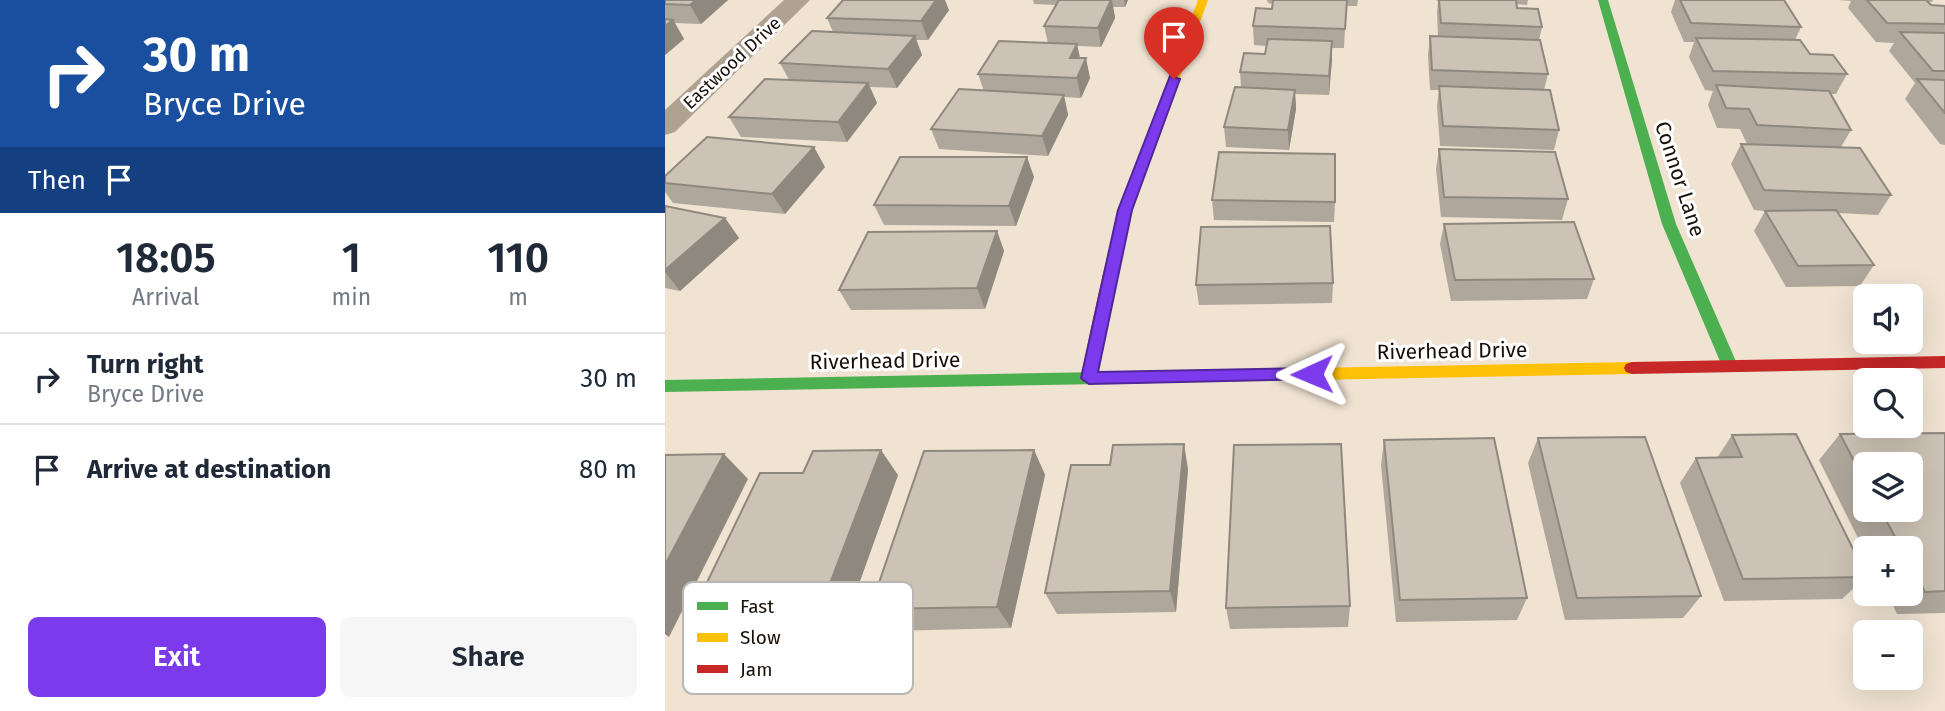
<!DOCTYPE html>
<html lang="en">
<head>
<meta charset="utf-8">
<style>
  :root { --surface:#fff; --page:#f6f6f7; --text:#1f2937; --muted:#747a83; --line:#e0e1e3; --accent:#7c3aed }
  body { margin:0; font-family:"Fira Sans",sans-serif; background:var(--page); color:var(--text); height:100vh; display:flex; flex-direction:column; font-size:26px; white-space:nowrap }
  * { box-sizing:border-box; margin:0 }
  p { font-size:23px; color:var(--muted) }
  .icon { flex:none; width:38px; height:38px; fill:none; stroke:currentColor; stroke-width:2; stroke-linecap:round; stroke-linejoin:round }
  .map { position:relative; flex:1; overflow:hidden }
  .drawer { display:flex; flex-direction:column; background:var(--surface); width:665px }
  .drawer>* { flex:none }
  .banner { background:#1a4fa0; color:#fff; overflow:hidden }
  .buttons { position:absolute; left:1188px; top:284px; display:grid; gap:14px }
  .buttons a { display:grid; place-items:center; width:70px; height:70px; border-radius:10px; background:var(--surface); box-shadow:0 7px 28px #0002; font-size:35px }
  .pin { position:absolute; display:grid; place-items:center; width:60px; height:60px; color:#fff; margin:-72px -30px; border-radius:50% 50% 50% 0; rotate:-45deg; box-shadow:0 0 7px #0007 }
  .pin .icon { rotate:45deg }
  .me { position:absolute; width:77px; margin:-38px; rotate:269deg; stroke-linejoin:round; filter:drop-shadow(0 0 5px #0008) }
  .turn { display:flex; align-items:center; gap:24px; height:147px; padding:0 28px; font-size:32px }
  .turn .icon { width:91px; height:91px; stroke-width:2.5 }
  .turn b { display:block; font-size:49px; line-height:60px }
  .then { display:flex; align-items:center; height:66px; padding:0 28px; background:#0003; gap:14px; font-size:26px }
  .eta { display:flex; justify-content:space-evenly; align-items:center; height:119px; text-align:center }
  .eta b { font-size:42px; font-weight:600; line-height:49px }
  .primary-button { display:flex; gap:14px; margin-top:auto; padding:14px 28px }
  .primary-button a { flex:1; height:80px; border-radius:10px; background:var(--accent); color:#fff; font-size:28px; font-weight:600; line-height:80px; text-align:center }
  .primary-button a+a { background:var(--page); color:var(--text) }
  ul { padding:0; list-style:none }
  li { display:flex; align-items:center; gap:21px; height:91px; padding:0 28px; border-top:2px solid var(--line) }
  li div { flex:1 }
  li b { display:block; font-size:26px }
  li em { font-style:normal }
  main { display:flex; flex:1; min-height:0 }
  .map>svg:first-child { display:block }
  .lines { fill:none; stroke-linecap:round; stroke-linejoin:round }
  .street { fill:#afa291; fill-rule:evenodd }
  .fast { fill:#4caf50; fill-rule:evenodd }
  .slow { fill:#ffc107; fill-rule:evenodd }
  .jam { fill:#c62828; fill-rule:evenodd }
  .wall { fill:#afa79c; fill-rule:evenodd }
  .shaded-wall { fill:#8f887f }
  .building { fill:#ccc2b5; stroke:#8f887f; stroke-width:2 }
  .route { fill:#7c3aed; stroke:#51269a; stroke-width:2 }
  .labels { text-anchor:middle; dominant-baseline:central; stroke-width:6; stroke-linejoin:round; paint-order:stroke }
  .far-street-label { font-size:18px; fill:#170f05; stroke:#fff }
  .street-label { font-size:21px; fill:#170f05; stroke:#fff }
  .key { fill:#fff; stroke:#b9b7b4; stroke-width:2 }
  .key-label { font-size:19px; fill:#170f05 }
</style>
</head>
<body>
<main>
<section class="drawer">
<div class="banner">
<div class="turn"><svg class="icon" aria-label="right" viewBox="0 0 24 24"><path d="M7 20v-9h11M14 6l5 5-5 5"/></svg><div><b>30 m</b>Bryce Drive</div></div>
<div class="then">Then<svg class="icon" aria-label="arrive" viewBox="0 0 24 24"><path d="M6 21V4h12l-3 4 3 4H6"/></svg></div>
</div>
<div class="eta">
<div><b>18:05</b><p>Arrival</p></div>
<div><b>1</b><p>min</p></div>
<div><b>110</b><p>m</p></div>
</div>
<ul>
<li><svg class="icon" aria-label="right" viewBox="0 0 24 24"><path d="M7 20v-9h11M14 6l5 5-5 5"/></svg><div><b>Turn right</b><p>Bryce Drive</p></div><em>30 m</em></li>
<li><svg class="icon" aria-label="arrive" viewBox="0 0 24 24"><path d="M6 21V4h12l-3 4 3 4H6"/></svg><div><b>Arrive at destination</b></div><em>80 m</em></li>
</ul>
<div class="primary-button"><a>Exit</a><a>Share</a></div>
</section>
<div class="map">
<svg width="1280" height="711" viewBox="0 0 1280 711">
  <rect width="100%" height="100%" fill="#f0e3d2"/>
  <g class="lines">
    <path class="street" d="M119 0H145L10 132 0 135V110Z"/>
    <g class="fast">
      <path d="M933 0H943L1011 224 1073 366 1071 370H1059L1057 366 997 224Z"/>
      <path d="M492 371 498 373 500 377 498 381 492 383 0 392V380Z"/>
    </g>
    <g class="slow">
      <path d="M533 0H543L480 173 478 176H470L468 173Z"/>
      <path d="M967 362 973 364 975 368 973 372 967 374 492 383 486 381 484 377 486 373 492 371Z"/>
    </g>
    <g class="jam">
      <path d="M474 169 480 173 467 210 432 378 430 382H418L416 378C422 349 455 176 474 169Z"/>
      <path d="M1280 356V368L967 374 961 372 959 368 961 364 967 362Z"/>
    </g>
  </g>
  <g class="wall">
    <path d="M0 0H63L36 24 10 23 19 39 0 55Z"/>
    <path d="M368 0H463L460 7H448L450 18 436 47 412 46 415 58 425 78 416 98 399 97 403 115 383 156 274 149 266 129 319 91 313 74 383 43 379 26 391 5 369 4Z"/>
    <path d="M602 0H693L692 6H681L679 48H667L664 95 630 94 631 109 624 150 561 147 559 127 576 87 575 72 600 54 601 46 589 45 588 26 607 9 608 4 603 3Z"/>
    <path d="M771 0H863L862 5 851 4 852 8 877 27 874 40 883 74 879 90 894 130 889 150 775 146 772 106 774 90H765L763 55 765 36H773L772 13 773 1Z"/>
    <path d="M1007 0H1119L1136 27 1130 40 1145 54 1182 74 1171 94H1165L1186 130 1176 147 1226 195 1213 215 1173 213 1209 265 1195 286 1121 287 1089 231 1100 211 1089 210 1066 164 1076 144H1082L1075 129 1052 128 1043 105 1048 91 1040 90 1024 57 1029 42H1019L1006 12 1010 0Z"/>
    <path d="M1173 0H1268L1267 2H1263L1266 5 1280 6V145L1275 144 1240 99 1250 83 1224 51 1229 43 1211 42 1183 8 1186 1Z"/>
    <path d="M284 10 263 40H251L257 55 232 88 205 87 212 103 182 142 76 137 64 117 124 80 115 63 168 32 162 18Z"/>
    <path d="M774 149 903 199 897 220 776 217 771 169Z"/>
    <path d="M160 167 120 214 8 203 0 192V176Z"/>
    <path d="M369 177 351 226 219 225 209 205Z"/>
    <path d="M547 200 670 202 669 222 549 220Z"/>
    <path d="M0 206 60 218 74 238 15 291 0 288Z"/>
    <path d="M779 224 929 279 922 299 786 301 775 244Z"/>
    <path d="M332 231 339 251 320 309 186 310 174 290Z"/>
    <path d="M668 283 667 303 534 305 531 285Z"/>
    <path d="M1280 433V613L1232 614 1222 593H1246V548H1200V552L1154 460 1175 434ZM1200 464 1246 509H1200Z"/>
    <path d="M1067 435 1200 573V578L1177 599 1059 601 1015 483 1031 458H1052Z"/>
    <path d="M873 438 1036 596 1018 618 900 620 863 463Z"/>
    <path d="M719 440 862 598 852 620 731 622 716 465Z"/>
    <path d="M369 450 380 475 346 628 225 631 205 609Z"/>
    <path d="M523 469 511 612 392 614 380 593Z"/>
    <path d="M233 475 181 620 60 622 33 601Z"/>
    <path d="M685 606 683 627 565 629 561 608Z"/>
  </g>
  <g class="shaded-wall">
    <path d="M31 0H63L36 24 25 5Z"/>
    <path d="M271 0H280L284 10 263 40 256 21Z"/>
    <path d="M447 0 450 18 436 47 433 28Z"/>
    <path d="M459 0H463L460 7Z"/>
    <path d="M8 20 19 39 0 55V26Z"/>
    <path d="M250 36 257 55 232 88 223 69Z"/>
    <path d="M667 41V61L664 95V76Z"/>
    <path d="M412 44 416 63 405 58Z"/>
    <path d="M421 58 425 78 416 98 412 78Z"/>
    <path d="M203 83 212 103 182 142 173 122Z"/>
    <path d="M630 90 631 109 624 150 623 130Z"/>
    <path d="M399 95 403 115 383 156 377 136Z"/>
    <path d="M149 147 160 167 120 214 107 194Z"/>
    <path d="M362 157 369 177 351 226 344 206Z"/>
    <path d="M60 218 74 238 15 291 0 272V270Z"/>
    <path d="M332 231 339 251 320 309 312 288Z"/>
    <path d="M519 444 523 469 511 612 505 591Z"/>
    <path d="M216 450 233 475 181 620 159 599Z"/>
    <path d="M369 450 380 475 346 628 332 607Z"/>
    <path d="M59 454 83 479 4 637 0 634V565Z"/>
  </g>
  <g class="building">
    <path d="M0 0H31L25 5 0 4Z"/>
    <path d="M178 0H271L256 21 162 18Z"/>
    <path d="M394 0H446L433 28 379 26Z"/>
    <path d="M608 0H682L680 29 588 26 591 8 607 9Z"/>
    <path d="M774 0H851L852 8 873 9 877 27 776 23Z"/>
    <path d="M1015 0H1119L1136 27 1026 23Z"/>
    <path d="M1202 0H1261L1266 5 1280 6V24L1222 23Z"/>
    <path d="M0 19 8 20 0 26Z"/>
    <path d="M147 31 250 36 223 69 115 63Z"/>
    <path d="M1235 32 1280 33V71H1268Z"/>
    <path d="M765 36 875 40 883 74 767 70Z"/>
    <path d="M1031 38 1135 40 1145 54 1168 55 1182 74 1048 71Z"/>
    <path d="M603 39 667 41 664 76 575 72 579 53 600 54Z"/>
    <path d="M334 41 412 44 405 58H421L412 78 313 74Z"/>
    <path d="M100 79 203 83 173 122 64 117Z"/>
    <path d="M1252 79 1280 80V113Z"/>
    <path d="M1051 85 1164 91 1186 130 1092 125 1084 109 1061 108Z"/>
    <path d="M774 86 885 90 894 130 778 126Z"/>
    <path d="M570 87 630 90 623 130 559 127Z"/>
    <path d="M294 89 399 95 377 136 266 129Z"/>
    <path d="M42 137 149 147 107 194 0 183V176Z"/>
    <path d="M1076 144 1195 148 1226 195 1099 190Z"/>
    <path d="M774 149 890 152 903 199 779 197Z"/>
    <path d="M554 152 670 154V202L547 200Z"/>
    <path d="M235 157H362L344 206 209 205Z"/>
    <path d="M0 206 60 218 0 270Z"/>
    <path d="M1171 210 1209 265 1133 266 1100 211Z"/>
    <path d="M909 222 929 279 790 280 779 224Z"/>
    <path d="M665 226 668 283 531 285 536 227Z"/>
    <path d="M332 231 312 288 174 290 203 232Z"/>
    <path d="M1280 433V591L1260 592 1246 566V548H1236L1215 509H1246V464H1200V482L1175 434Z"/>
    <path d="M1131 434 1200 573V577L1078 579 1031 458 1077 457 1067 435Z"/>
    <path d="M980 437 1036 596 912 598 873 438Z"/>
    <path d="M829 438 862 598 735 600 719 440Z"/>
    <path d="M519 444 505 591 380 593 406 465H445L448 445Z"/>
    <path d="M676 444 685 606 561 608 569 445Z"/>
    <path d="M216 450 159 599 33 601 95 473H138L148 451Z"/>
    <path d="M369 450 332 607 205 609 259 451Z"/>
    <path d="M59 454 0 565V455Z"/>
  </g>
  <path class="route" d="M505 76 515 79 467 210 433 372 647 368 655 374 653 379 424 384 416 378 453 210Z"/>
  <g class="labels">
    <g class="far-street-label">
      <text transform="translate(67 63) rotate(-43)">Eastwood Drive</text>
    </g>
    <g class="street-label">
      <text transform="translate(1015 179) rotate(72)">Connor Lane</text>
      <text transform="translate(787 351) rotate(-1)">Riverhead Drive</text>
      <text transform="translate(220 361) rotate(-1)">Riverhead Drive</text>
    </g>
  </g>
  <rect x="18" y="582" width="230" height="112" rx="10" class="key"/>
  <rect x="32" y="602" width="31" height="8" fill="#4caf50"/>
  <rect x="32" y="633" width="31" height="9" fill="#ffc107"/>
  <rect x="32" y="665" width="31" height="8" fill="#c62828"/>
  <g class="key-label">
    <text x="75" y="613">Fast</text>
    <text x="75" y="644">Slow</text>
    <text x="75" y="676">Jam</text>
  </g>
</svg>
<div class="buttons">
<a><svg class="icon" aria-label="sound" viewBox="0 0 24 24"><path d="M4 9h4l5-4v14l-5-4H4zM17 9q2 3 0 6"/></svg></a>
<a><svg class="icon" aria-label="search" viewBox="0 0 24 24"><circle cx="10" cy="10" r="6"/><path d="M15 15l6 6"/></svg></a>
<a><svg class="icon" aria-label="layers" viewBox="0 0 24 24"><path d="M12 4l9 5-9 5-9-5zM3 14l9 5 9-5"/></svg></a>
<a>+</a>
<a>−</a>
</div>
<div class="pin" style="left:509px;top:79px;background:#d93025"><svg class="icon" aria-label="arrive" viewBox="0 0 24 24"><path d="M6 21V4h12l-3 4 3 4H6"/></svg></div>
<svg class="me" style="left:647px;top:374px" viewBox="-20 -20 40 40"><path d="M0-17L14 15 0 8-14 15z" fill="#7c3aed" stroke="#fff" stroke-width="4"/></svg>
</div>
</main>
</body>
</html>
